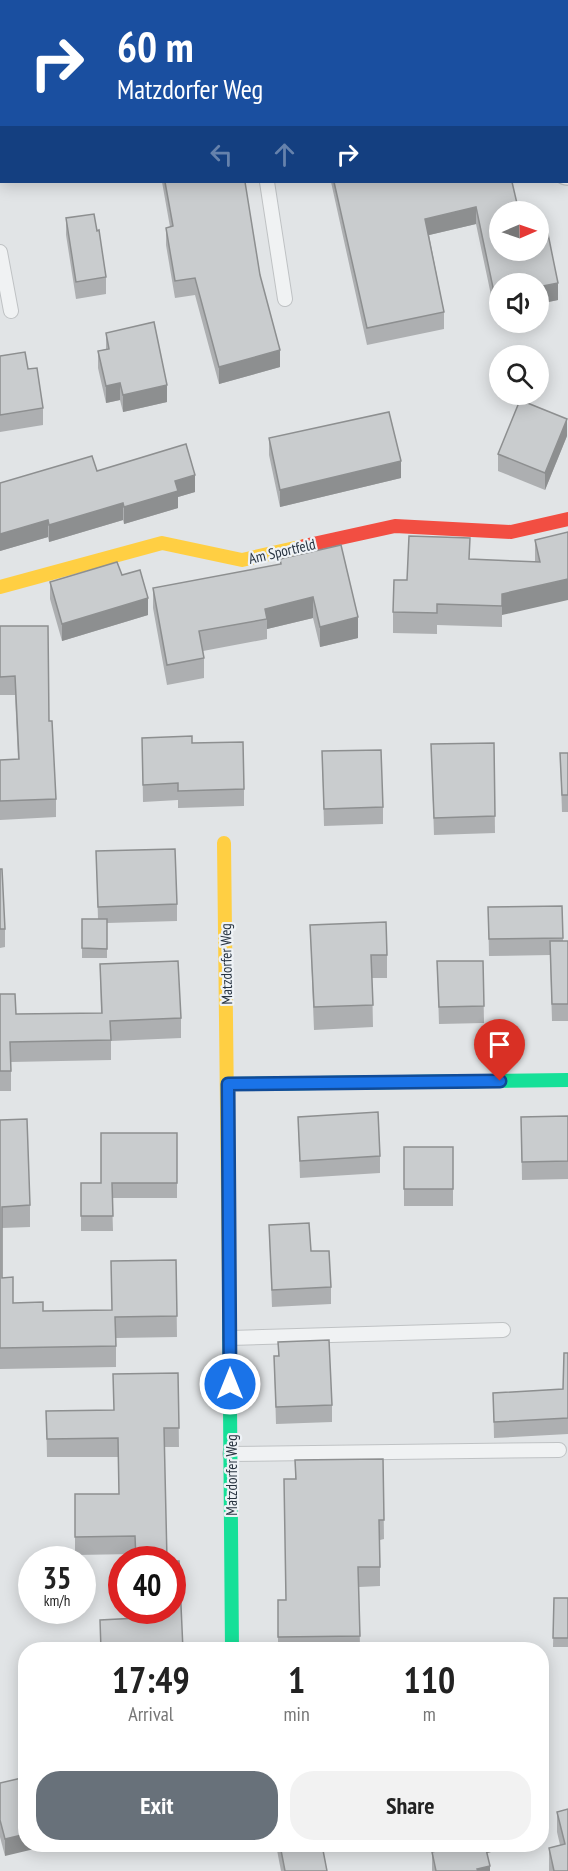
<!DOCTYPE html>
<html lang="en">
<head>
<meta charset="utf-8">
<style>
  :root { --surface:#fff; --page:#f2f2f2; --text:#222; --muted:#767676; --accent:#68717a }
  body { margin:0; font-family:"PT Sans Narrow",sans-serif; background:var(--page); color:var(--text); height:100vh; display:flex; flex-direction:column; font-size:22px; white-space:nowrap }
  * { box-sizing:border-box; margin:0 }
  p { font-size:20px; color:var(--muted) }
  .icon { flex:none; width:33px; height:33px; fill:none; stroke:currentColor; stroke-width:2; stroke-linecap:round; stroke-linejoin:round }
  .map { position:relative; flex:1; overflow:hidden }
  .side { position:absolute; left:18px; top:1642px; width:531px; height:210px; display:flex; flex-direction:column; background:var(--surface); border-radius:24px; box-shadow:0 3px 15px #0003 }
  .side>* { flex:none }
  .banner { position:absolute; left:0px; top:0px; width:568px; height:183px; box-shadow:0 3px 15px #0003; background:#1a4fa0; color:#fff; overflow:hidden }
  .needle { width:39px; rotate:88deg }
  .buttons { position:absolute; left:489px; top:201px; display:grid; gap:12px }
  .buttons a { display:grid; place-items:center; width:60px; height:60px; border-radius:50%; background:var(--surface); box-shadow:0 3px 15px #0003; font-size:30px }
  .speed { position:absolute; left:18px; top:1546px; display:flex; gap:12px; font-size:30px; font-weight:700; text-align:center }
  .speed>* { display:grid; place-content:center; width:78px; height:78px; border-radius:50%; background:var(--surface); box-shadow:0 3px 15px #0003; line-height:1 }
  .speed small { font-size:15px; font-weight:400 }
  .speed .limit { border:9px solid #d22; background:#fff; color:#111 }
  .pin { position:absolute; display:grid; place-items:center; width:51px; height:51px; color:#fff; margin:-62px -26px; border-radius:50% 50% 50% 0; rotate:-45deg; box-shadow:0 0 6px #0007 }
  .pin .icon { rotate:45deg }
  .me { position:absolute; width:66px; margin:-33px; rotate:0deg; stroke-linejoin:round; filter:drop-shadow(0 0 4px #0008) }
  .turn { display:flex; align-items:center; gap:21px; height:126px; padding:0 18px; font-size:27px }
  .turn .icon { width:78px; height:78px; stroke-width:2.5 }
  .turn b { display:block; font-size:42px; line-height:51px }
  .lanes { display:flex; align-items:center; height:57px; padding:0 18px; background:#0003; justify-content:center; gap:30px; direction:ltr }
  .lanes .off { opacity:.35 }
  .eta { display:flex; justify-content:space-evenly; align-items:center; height:102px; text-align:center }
  .eta b { font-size:36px; font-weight:700; line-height:42px }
  .cta { display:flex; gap:12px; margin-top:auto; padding:12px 18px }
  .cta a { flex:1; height:69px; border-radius:24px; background:var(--accent); color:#fff; font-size:24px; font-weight:700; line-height:69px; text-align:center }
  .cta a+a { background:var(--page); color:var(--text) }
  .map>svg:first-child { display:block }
  .built { fill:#ced4da }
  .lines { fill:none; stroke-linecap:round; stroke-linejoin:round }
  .lane-casing { stroke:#bfc2c4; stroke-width:16 }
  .street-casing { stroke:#bfc2c4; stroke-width:30 }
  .lane { stroke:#f0f2f3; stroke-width:14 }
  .street { stroke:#f0f2f3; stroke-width:27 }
  .fast { stroke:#16e098; stroke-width:14 }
  .slow { stroke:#ffcf43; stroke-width:14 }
  .jam { stroke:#f24e42; stroke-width:14 }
  .wall { fill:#adafb1 }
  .shaded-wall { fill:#8d8f90 }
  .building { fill:#c9ccce; stroke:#8d8f90; stroke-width:1.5 }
  .route-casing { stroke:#114b97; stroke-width:15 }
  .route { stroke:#1a73e8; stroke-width:10 }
  .labels { text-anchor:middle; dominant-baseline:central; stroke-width:4.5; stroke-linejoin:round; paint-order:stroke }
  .street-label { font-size:15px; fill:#273340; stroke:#eef2f6 }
</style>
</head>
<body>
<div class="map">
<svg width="568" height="1871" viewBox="0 0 568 1871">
  <rect width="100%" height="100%" fill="#e1e4e6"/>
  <path class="built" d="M424 0H568V137L567 2Z"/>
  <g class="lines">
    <g class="lane-casing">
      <g id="lane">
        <path d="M267 182 285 299"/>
        <path d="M0 252 11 311"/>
        <path d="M230 1338 503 1330"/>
        <path d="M230 1454 559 1450"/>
      </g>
    </g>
    <g class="street-casing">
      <g id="street">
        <path d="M332 0 333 2"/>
        <path d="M0 167H2"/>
        <path d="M567 171H568"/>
      </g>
    </g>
    <use href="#lane" class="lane"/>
    <use href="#street" class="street"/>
    <g class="fast">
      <path d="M228 1084 568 1080"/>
      <path d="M229 1285 232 1650"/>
    </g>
    <g class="slow">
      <path d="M0 587 162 543 242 560 304 546"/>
      <path d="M224 843 229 1285"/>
    </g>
    <path class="jam" d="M304 546 395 526 511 532 568 519"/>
  </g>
  <g class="wall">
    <rect x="0" y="35" width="2" height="68"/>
    <path d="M162 182H245L260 275 280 367 219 384 195 295 175 298 166 245V228L170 227Z"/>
    <path d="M331 182H512L500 212 558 300 495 314 476 224 429 235 444 312V329L367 345Z"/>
    <path d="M66 218 106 277V294L76 299 66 235Z"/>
    <path d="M106 333 167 402 123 412 120 400 106 403 98 368V351L106 349Z"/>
    <path d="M0 356 28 369 43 408V425L0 432Z"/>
    <path d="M567 436 545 490 498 471V454Z"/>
    <path d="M269 438 401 478 280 507 269 455Z"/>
    <path d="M97 471 195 492 178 497V508L124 524 123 520 49 542 48 537 0 551V483Z"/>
    <path d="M568 532 502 615V627L437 625V634L393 633V612L407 580 470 560 535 562V540Z"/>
    <path d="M280 559 358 638 320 647 313 618 267 629V639L203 651 204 658V678L167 685 153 608V588L280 565Z"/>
    <path d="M50 582 148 615 62 641 50 599Z"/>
    <path d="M0 626 49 721 56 799V817L0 820V760L18 759 15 695H0Z"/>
    <path d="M142 738 192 743 244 789V806L178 808V800L143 802Z"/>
    <path d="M494 743 495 833 434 835 431 744Z"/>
    <path d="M322 751 383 807V824L324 826Z"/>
    <path d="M560 753H568V812H562Z"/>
    <path d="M96 851 177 904V921L107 923V958H82V919H98Z"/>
    <path d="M0 869 5 929V947L0 948Z"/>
    <path d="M562 906 563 941H568V1021H552L550 955 489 956 488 907Z"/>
    <path d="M310 925 387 955V978H372L373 1027 314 1030Z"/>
    <path d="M437 961H483L484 1023 439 1024Z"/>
    <path d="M100 964 181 1018V1038L111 1041V1060L11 1062V1091H0V994L16 1014 101 1013Z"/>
    <path d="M568 1116V1179L522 1180 521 1117Z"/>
    <path d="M298 1117 380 1156V1173L300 1178Z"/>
    <path d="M0 1120 30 1205V1227L2 1228V1278L13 1303 43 1311 112 1310 176 1260 177 1337 116 1338V1367L0 1369Z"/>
    <path d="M177 1133V1198H112L113 1231H81V1183H101Z"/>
    <rect x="404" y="1147" width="49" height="59"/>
    <path d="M269 1225 331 1287V1304L272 1307Z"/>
    <path d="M278 1342 332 1405V1422L276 1424 274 1356H278Z"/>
    <path d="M568 1353V1434L494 1438 493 1393 563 1389Z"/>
    <path d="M178 1373 179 1447H164L167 1560H135V1554L75 1555V1494H119L118 1457H47L46 1411 114 1410Z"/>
    <path d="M383 1459 384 1539 380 1540V1586L359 1587 360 1650H278V1600H286L295 1479V1460Z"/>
    <path d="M554 1598H568V1647H553Z"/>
    <path d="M26 1777 5 1856 0 1837V1783Z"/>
    <path d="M568 1809V1871H549V1848L560 1845 557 1832V1812Z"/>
    <path d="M276 1845H322L327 1871H281Z"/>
    <path d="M443 1845H491V1852L487 1853 490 1871H432V1852L444 1849Z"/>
  </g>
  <g class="shaded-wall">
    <path d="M476 207V224L425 236V219Z"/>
    <path d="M558 283V300L538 304V287Z"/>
    <path d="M500 296V313L495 314V297Z"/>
    <path d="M280 350V367L219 384V367Z"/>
    <path d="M120 383V400L106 403V386Z"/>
    <path d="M167 385V402L123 412V395Z"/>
    <path d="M567 419V436L545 490V473Z"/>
    <path d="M401 461V478L280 507V490Z"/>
    <path d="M195 475V492L178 497V508L124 524V507L175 481Z"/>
    <path d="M123 503V520L49 542V525Z"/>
    <path d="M48 520V537L0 551V534Z"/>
    <path d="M568 579V600L502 615V627V594Z"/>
    <path d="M313 597V618L267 629V619L265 609Z"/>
    <path d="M148 598V615L62 641V624Z"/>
    <path d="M358 617V638L320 647V627Z"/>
    <path d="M26 1834V1845H51L5 1856V1839Z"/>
    <path d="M133 1845H148L133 1849Z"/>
    <path d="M483 1845H491V1852L483 1854Z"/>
    <path d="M490 1866V1871H477V1869Z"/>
  </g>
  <g class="building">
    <rect x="229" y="0" width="70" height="2"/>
    <rect x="0" y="35" width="2" height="52"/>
    <path d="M165 182H245L260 275 280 350 219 367 195 278 175 281 166 228 173 226Z"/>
    <path d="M334 182H512L519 212H500V250H538V236L548 234 558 283 538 287V284H500V296L495 297 476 207 425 219 444 312 367 328Z"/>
    <path d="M94 214 97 231 99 230 106 277 76 282 66 218Z"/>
    <path d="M154 322 167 385 123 395 120 383 106 386 98 351 109 349 106 333Z"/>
    <path d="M25 352 28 369 37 368 43 408 0 415V356Z"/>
    <path d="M520 400 567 419 545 473 498 454Z"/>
    <path d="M389 412 401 461 280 490 269 438Z"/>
    <path d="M186 444 195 475 175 481 178 491 124 507 123 503 49 525 48 520 0 534V483L92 456 97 471Z"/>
    <path d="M568 532V579L502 594V606L437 604V613L393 612 394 580H407L409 536 470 538 469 559 540 562 535 540Z"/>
    <path d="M341 545 358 617 320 627 313 597 265 609 267 619 199 631 204 658 167 665 153 588 281 564 280 559Z"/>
    <path d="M117 562 122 575 140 570 148 598 62 624 50 582Z"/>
    <path d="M0 626H48L49 721H52L56 799 0 801V760L19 759 15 676 0 677Z"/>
    <path d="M192 736V743L243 742 244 789 178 791V783L143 785 142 738Z"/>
    <path d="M494 743 495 816 434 818 431 744Z"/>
    <path d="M381 750 383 807 324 809 322 751Z"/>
    <path d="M560 753H568V795H562Z"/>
    <path d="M175 849 177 904 98 907 96 851Z"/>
    <path d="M0 869H2L5 929H0Z"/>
    <path d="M562 906 563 938 489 939 488 907Z"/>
    <path d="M82 919H107V949L82 948Z"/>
    <path d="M386 922 387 955H371L373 1005 314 1007 310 925Z"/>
    <path d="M550 941H568V1004H552Z"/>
    <path d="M178 961 181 1018 110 1021 111 1040 10 1042 11 1071H0V994H15L16 1014 102 1013 100 964Z"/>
    <path d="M437 961H483L484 1006 439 1007Z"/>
    <path d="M378 1112 380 1156 300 1161 298 1117Z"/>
    <path d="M568 1116V1161L522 1162 521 1117Z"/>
    <path d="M27 1119 30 1205 2 1207V1278L13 1277V1303L43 1302V1311L112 1310 111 1261 176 1260 177 1316 115 1317 116 1346 0 1348V1120Z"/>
    <path d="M101 1133H177V1183H112L113 1216H81V1183H101Z"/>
    <rect x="404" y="1147" width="49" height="42"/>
    <path d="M309 1223 311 1251H329L331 1287 272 1290 269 1225Z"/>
    <path d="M329 1340 332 1405 276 1407 274 1356H279L278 1342Z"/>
    <path d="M564 1353H568V1418L494 1422 493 1393 563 1389Z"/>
    <path d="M178 1373 179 1428H164L167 1560H136L135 1536 75 1537V1494H119L118 1438 47 1439 46 1411 114 1410 113 1374Z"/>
    <path d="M383 1459 384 1520H379L380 1567H358L360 1636 278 1637V1600H286L284 1479H296L295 1460Z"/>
    <path d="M172 1561H179L183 1650H101L100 1620 138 1618 137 1611H172Z"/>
    <path d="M554 1598H568V1638H553Z"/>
    <path d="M26 1777V1834L5 1839 0 1820V1783Z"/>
    <path d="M568 1809V1871H554L549 1848 565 1844 557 1812Z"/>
    <path d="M280 1845H322L327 1871H285Z"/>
    <path d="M447 1845H485L490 1866 477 1869 478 1871H436L432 1852 448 1848Z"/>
  </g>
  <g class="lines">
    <g class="route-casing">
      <path id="route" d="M230 1384 228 1084 500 1081"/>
    </g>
    <use href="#route" class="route"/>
  </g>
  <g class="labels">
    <g class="street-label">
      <text transform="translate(282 551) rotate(-13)">Am Sportfeld</text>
      <text transform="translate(226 964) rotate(-91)">Matzdorfer Weg</text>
      <text transform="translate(231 1475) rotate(-90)">Matzdorfer Weg</text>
    </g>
  </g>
</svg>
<div class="buttons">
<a><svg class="needle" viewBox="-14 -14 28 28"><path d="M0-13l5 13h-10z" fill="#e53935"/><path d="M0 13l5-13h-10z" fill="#767676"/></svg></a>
<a><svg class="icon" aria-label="sound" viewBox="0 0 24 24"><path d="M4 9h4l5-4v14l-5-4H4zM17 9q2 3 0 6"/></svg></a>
<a><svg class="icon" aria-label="search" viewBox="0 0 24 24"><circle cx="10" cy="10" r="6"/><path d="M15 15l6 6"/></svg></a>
</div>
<div class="speed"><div>35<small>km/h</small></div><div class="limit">40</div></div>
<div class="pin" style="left:500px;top:1081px;background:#d93025"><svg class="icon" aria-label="arrive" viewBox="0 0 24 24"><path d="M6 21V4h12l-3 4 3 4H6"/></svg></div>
<svg class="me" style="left:230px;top:1384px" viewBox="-20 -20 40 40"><circle r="17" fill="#1a73e8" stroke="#fff" stroke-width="3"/><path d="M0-11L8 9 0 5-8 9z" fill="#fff"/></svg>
<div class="banner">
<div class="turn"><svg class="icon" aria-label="right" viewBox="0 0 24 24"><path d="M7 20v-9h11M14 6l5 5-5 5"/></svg><div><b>60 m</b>Matzdorfer Weg</div></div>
<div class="lanes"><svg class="icon off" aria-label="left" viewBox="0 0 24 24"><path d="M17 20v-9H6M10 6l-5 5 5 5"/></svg><svg class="icon off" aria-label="ahead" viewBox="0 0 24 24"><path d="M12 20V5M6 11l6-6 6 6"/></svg><svg class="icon" aria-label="right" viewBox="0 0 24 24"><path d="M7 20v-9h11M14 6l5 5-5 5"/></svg></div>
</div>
<section class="side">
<div class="eta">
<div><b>17:49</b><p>Arrival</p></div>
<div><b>1</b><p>min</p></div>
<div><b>110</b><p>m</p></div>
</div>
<div class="cta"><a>Exit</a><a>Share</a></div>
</section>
</div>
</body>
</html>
